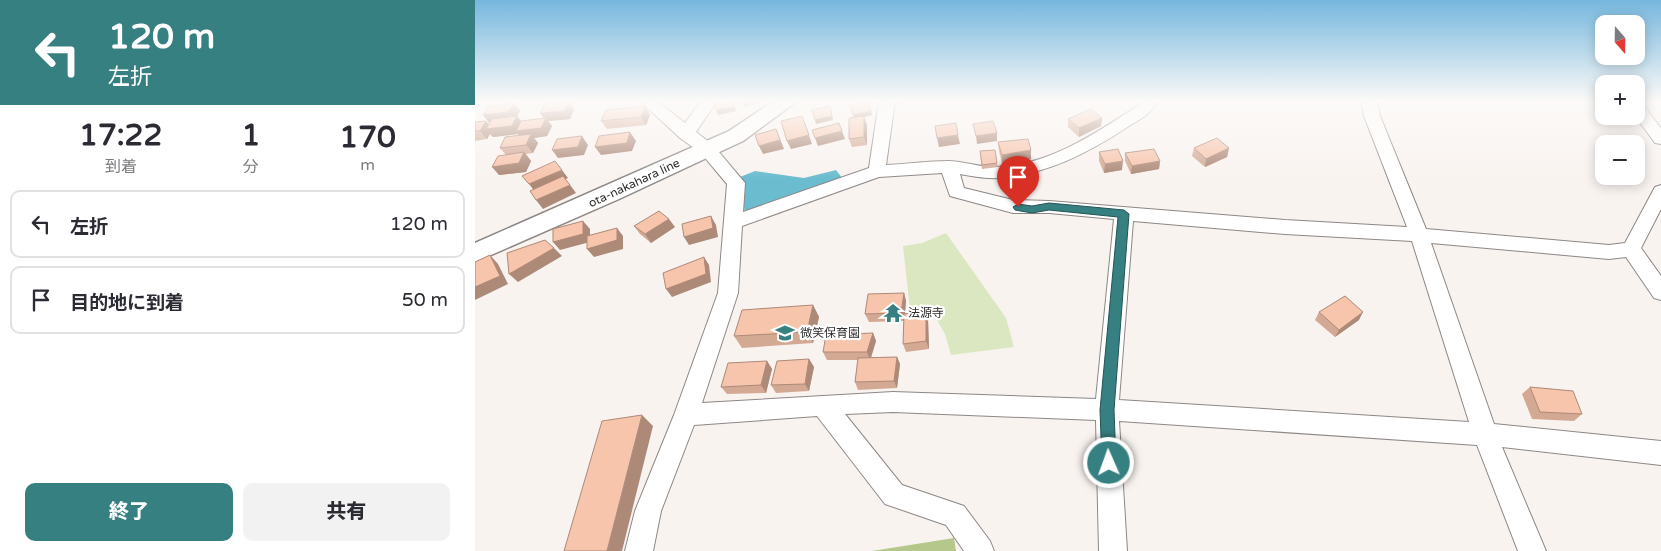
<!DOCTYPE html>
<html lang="ja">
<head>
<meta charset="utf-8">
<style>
  :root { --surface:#fff; --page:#f2f2f3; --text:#2b2b33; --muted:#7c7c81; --line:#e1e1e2; --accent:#378081 }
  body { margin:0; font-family:"Varela Round","Noto Sans JP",sans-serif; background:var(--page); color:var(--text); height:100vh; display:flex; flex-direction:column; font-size:19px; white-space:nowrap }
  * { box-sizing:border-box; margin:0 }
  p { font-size:16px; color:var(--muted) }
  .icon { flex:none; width:28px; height:28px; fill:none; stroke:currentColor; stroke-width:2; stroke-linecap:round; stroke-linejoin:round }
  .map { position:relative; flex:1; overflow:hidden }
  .details { display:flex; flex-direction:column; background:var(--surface); width:475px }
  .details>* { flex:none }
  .top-card { background:#378081; color:#fff; overflow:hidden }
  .needle { width:32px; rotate:160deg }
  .buttons { position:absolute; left:1120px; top:15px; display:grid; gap:10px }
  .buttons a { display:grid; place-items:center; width:50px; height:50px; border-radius:10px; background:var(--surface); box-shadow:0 2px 12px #0003; font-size:25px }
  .pin { position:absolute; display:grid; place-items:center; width:42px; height:42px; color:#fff; margin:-51px -21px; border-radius:50% 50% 50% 0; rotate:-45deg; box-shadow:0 0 5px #0007 }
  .pin .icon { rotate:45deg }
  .me { position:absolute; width:55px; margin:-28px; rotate:358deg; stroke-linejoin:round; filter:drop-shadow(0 0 4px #0008) }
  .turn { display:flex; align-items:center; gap:18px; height:105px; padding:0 25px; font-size:22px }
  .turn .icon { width:65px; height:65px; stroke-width:2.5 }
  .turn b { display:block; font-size:35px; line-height:42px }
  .eta { display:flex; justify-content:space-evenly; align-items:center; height:85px; text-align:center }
  .eta b { font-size:30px; font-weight:800; line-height:35px }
  .primary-button { display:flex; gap:10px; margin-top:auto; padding:10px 25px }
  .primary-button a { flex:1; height:58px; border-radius:10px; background:var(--accent); color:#fff; font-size:20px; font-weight:800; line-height:58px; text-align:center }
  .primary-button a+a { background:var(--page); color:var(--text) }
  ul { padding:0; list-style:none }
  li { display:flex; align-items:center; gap:15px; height:68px; margin:0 10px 8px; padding:0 15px; border:2px solid var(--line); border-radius:10px }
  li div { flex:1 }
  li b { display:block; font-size:19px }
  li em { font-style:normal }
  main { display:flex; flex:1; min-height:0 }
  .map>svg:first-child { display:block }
  .green { fill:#dbe7c0 }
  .forest { fill:#b5c78b }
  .water { fill:#6cbcd0 }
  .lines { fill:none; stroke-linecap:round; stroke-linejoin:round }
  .minor-casing { stroke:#8d8785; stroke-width:2 }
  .major-casing { stroke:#8d8785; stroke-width:3 }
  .minor { fill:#fff; fill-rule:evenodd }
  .major { fill:#fff; fill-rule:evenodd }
  .wall { fill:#d4a994 }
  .shaded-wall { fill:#ad8978 }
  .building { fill:#f7c4ac; stroke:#ad8978 }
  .route { fill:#378081; stroke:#245354 }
  .labels { text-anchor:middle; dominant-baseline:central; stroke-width:4.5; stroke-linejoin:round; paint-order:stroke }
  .street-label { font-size:12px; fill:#302e2d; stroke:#fff }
  .poi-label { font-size:12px; fill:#302e2d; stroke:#fff; text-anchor:start }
</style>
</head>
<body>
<main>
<section class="details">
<div class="top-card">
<div class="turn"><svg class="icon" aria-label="left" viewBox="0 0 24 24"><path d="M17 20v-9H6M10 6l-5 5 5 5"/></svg><div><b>120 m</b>左折</div></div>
</div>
<div class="eta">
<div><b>17:22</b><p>到着</p></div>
<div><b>1</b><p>分</p></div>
<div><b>170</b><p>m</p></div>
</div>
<ul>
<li><svg class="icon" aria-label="left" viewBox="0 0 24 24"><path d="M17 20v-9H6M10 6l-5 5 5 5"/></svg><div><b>左折</b></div><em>120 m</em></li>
<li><svg class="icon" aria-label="arrive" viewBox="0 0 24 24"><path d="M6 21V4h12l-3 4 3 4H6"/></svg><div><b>目的地に到着</b></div><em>50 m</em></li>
</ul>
<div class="primary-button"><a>終了</a><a>共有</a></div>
</section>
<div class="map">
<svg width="1186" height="551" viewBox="0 0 1186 551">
  <rect width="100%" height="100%" fill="#f9f3f0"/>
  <path class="green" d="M471 233 531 318 539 347 476 355 470 334 459 315 436 319 428 246 447 243Z"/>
  <path class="forest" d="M479 538 481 551H397Z"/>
  <path class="water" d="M361 170 368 179 270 214 265 177 280 171 329 178Z"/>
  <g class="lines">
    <g class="minor-casing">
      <g id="minor">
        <path d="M165 101H182L210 123 226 101H242L221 132 238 145 270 183 268 212 394 168 404 101H420L411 165C432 164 452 161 473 161 489 161 506 168 522 167 575 165 621 133 664 105L666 101H682C677 114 665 119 654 126 615 152 571 175 523 178 511 179 497 176 485 174L489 188 538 200 574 201 810 220 932 227 889 116 886 101H902L905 116 951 229 1134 245 1150 243 1180 187 1186 185V209L1166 248 1186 276V300L1179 298 1151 257 1134 259 956 243 1019 424 1186 441V465L1027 447 1071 551H1043L1002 445 644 421 652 551H624L621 420 418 412 370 414 427 485 489 506 515 541 519 551H489L471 525 410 504 342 416 219 425 186 511 178 551H150L160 511 199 415 243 293 252 184 226 153 205 138ZM467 173 475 196 538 213H574L639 219 621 399 418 392 227 403 263 293 267 226 404 177ZM658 221 810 234 937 241 994 422 644 400Z"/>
        <path d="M1161 102 1167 104 1186 128V144L1180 143 1160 116Z"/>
      </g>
    </g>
    <g class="major-casing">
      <path id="major" d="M299 101H322L268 141 144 199 0 262V243L254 131Z"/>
    </g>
    <use href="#minor" class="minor"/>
    <use href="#major" class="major"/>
  </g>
  <g class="wall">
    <path d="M417 101H431L427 105 418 104Z"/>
    <path d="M375 105 397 115 389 117 392 125V145L377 147 374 139 379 118Z"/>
    <path d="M99 109 95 119 73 121 77 126 72 136 59 138 63 143 58 153 51 154 56 161 51 172 24 175 31 155 25 148 44 136 43 134 18 137 15 134 12 139 0 141V122L14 124 15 123 8 115 45 111 42 116 46 121 68 118Z"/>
    <path d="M175 115 171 125 132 129 126 121Z"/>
    <path d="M627 118 626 126 604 137 593 127V119Z"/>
    <path d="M523 142 556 159 527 164 524 151Z"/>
    <path d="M719 148H754L752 157 730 167 717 156Z"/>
    <path d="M505 151 522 163 523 167 507 169Z"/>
    <path d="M624 152 647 170 629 173 624 161Z"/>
    <path d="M650 153 685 161 684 169 656 174 650 161Z"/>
    <path d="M159 226 200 227 176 243 165 234Z"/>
    <path d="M429 293 431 301 430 314 451 311 453 319 454 349 431 352 428 344 429 321 394 322 390 314Z"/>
    <path d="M338 305 344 317 338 343 267 348 259 336Z"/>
    <path d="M844 312 884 320 860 337 840 320Z"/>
    <path d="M398 333 401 341 396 358 422 357 425 364 422 388 383 390 380 382 383 360H352L348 352Z"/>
    <path d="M334 359 339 367 334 391 301 393 296 385Z"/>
    <path d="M292 361 297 369 291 393 252 394 246 387Z"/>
    <path d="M1055 387 1107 414 1099 421 1057 419 1047 394Z"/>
  </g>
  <g class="shaded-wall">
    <path d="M94 101 99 109 95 119 73 121 77 126 72 136 59 138 63 143 58 153 43 134 18 137 15 134 12 139 5 131 11 121 17 128 15 124 8 115 39 103 45 111 42 116 49 125 70 120 65 113Z"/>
    <path d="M258 101H259L261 111 243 115 241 110Z"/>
    <path d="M276 101H286V103L269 107 267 103Z"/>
    <path d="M426 101H431L427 105Z"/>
    <path d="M170 106 175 115 171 125 166 117Z"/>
    <path d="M355 106 358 120 341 124 340 120Z"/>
    <path d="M396 111 397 115 389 117 392 125V145L389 137 378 115Z"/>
    <path d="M627 118 626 126 604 137V128Z"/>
    <path d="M330 124 337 144 316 149 312 141Z"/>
    <path d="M301 129 309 149 288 154 284 146Z"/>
    <path d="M367 131 370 139 343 146 340 138Z"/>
    <path d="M155 132 161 141 157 151 126 155 120 147Z"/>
    <path d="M522 133V141L502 144 501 136Z"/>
    <path d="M483 135 485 144 464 147 462 138Z"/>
    <path d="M107 136 113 145 109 155 83 158 77 150Z"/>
    <path d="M754 148 752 157 730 167 731 159Z"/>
    <path d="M556 150V159L527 164V155Z"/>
    <path d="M49 152 56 161 51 172 24 175 17 167Z"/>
    <path d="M648 161 647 170 629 173 630 164Z"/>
    <path d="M685 161 684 169 656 174 657 166Z"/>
    <path d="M87 170 93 178 61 193 54 184Z"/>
    <path d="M95 185 101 193 68 209 61 200Z"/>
    <path d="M236 216 241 225 243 237 214 245 209 237Z"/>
    <path d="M194 219 200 227 176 243 170 234Z"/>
    <path d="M108 221 115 229V242L85 250 78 242Z"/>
    <path d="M142 228 148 236V249L119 257 112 249Z"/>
    <path d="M79 248 87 256 43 282 34 274Z"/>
    <path d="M15 255 23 264 33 284 0 300V287Z"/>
    <path d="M229 257 234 265 236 282 197 297 191 289Z"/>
    <path d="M429 293 431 301 429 321 426 313Z"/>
    <path d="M338 305 344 317 338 343 332 332Z"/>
    <path d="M451 311 453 319 454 349 451 341Z"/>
    <path d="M888 312 884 320 860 337 864 330Z"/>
    <path d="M398 333 401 341 395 360 392 352Z"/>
    <path d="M422 357 425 364 422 388 419 381Z"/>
    <path d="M334 359 339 367 334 391 330 384Z"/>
    <path d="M292 361 297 369 291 393 286 385Z"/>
    <path d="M167 415 178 426 147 551H132Z"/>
  </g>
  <g class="building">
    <path d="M94 101 89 111 65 113 70 104Z"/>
    <path d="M239 101H258L259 107 241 110Z"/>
    <path d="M267 101H276L267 103Z"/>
    <path d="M393 102 396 111 378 115 375 105Z"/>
    <path d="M39 103 33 112 8 115 14 106Z"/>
    <path d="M170 106 166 117 126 121 131 110Z"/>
    <path d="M355 106 357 116 340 120 337 110Z"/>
    <path d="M616 109 627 118 604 128 593 119Z"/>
    <path d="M42 116 37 126 11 129 17 119Z"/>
    <path d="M327 116 334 135 312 141 306 121Z"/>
    <path d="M389 116V137L374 139V118Z"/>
    <path d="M71 118 66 128 41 131 46 121Z"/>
    <path d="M11 121 5 131H0V122Z"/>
    <path d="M518 121 522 133 501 136 498 124Z"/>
    <path d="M364 123 367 131 340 138 337 130Z"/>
    <path d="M481 123 483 135 462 138 460 126Z"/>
    <path d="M301 129 305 140 284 146 280 135Z"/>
    <path d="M155 132 152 143 120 147 124 136Z"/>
    <path d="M56 134 51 145 25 148 30 137Z"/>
    <path d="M107 136 103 147 77 150 82 139Z"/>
    <path d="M742 138 754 148 731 159 719 148Z"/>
    <path d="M553 139 556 150 527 155 523 142Z"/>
    <path d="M643 149 648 161 630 164 624 152Z"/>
    <path d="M679 149 685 161 657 166 650 153Z"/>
    <path d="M520 150 522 163 507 165 505 151Z"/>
    <path d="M49 152 44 163 17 167 23 156Z"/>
    <path d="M80 161 87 170 54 184 47 176Z"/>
    <path d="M88 176 95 185 61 200 55 191Z"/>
    <path d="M184 211 194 219 170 234 159 226Z"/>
    <path d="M236 216 238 228 209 237 207 224Z"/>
    <path d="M108 221V234L78 242V229Z"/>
    <path d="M142 228V240L112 249V236Z"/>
    <path d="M70 240 79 248 34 274 32 253Z"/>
    <path d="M15 255 25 276 0 287V262Z"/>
    <path d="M229 257 231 274 191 289 188 273Z"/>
    <path d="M429 293 426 313 390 314 393 294Z"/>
    <path d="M870 296 888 312 864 330 844 312Z"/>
    <path d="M338 305 332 332 259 336 267 310Z"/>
    <path d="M451 311V341L428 344 429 314Z"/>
    <path d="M398 333 392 352H348L351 335Z"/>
    <path d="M422 357 419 381 380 382 383 358Z"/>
    <path d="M334 359 330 384 296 385 302 361Z"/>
    <path d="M292 361 286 385 246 387 253 363Z"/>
    <path d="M1055 387 1098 391 1107 414 1065 412Z"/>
    <path d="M167 415 132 551H89L127 421Z"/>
  </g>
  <linearGradient id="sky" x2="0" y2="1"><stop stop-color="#76b7de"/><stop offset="0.57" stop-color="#fcfaf8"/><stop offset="1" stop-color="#fcfaf8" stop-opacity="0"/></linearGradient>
  <rect width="1186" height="178" fill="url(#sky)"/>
  <path class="route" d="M574 203 649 210 654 214 639 410 641 463 639 467 634 469 629 467 627 463 625 410 643 217 574 210 557 213 540 210 538 207 543 204 557 206Z"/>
  <defs>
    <g id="temple-bare" transform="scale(1.5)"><path d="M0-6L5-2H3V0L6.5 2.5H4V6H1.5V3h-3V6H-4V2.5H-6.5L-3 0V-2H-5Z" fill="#378081" stroke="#fff" stroke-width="2.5" paint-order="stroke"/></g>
    <g id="school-bare" transform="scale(1.5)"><path d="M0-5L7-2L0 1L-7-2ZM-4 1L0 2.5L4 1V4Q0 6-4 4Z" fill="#378081" stroke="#fff" stroke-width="2.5" paint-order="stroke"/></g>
  </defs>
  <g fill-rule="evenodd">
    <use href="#temple-bare" x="418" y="313"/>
    <use href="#school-bare" x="310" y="333"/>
  </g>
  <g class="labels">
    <g class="street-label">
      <text transform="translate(159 183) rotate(-25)">ota-nakahara line</text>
    </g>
    <g class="poi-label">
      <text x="433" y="313">法源寺</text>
      <text x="325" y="333">微笑保育園</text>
    </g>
  </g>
</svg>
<div class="buttons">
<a><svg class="needle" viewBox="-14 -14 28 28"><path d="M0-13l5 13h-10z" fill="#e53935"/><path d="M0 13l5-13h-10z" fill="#7c7c81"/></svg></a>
<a>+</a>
<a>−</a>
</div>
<div class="pin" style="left:543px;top:207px;background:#d93025"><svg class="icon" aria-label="arrive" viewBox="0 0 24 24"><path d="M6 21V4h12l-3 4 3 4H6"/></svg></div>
<svg class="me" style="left:634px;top:463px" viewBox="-20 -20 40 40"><circle r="17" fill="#378081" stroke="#fff" stroke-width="3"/><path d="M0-11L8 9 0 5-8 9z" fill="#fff"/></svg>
</div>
</main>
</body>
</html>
